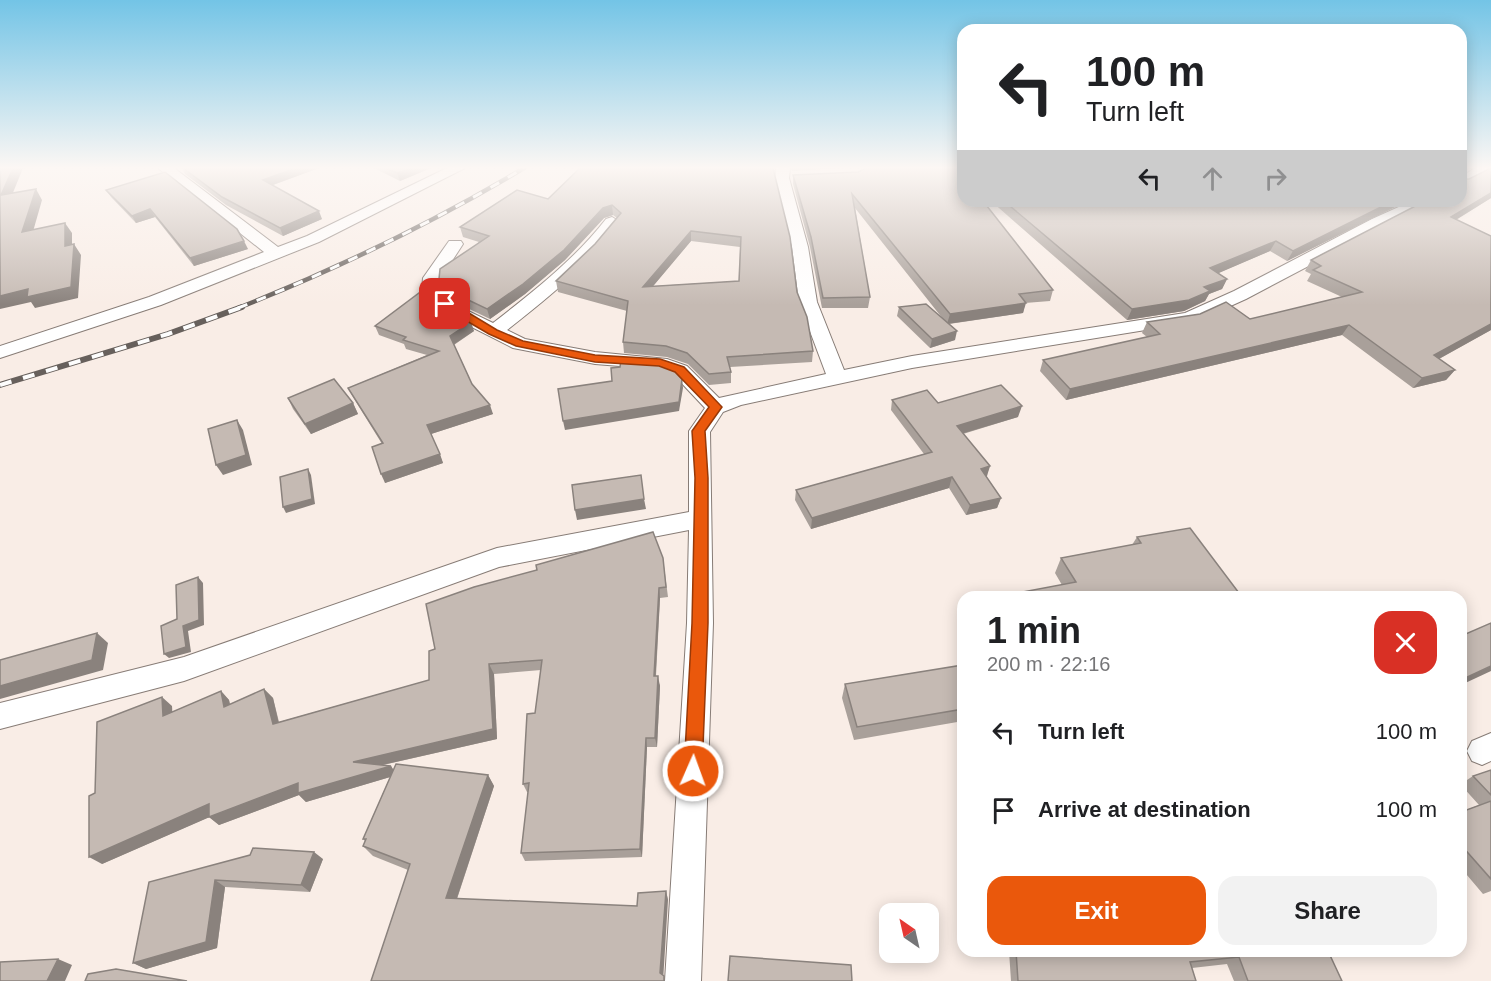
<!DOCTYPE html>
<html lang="en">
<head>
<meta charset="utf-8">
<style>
  :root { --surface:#fff; --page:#f2f2f2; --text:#202124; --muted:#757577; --accent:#ea580c }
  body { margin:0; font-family:Arial,sans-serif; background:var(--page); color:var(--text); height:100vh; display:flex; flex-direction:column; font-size:22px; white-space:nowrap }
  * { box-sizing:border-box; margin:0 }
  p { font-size:20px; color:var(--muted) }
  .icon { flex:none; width:33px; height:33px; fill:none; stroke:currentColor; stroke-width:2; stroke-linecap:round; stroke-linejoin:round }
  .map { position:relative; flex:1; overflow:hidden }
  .panel { position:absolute; left:957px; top:591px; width:510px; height:366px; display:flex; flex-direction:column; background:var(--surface); border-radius:18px; box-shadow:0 3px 15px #0003 }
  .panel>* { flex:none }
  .top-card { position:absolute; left:957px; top:24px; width:510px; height:183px; border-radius:18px; box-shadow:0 3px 15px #0003; background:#fff; color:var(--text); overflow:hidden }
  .needle { width:39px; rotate:326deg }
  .buttons { position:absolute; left:879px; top:903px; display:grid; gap:12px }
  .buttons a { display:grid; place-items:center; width:60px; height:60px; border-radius:12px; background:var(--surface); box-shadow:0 3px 15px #0003; font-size:30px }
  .pin { position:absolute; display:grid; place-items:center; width:51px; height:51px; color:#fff; margin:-26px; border-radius:12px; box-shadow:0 3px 9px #0006 }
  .me { position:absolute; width:66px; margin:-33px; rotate:2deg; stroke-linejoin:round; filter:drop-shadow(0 0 4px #0008) }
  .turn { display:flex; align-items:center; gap:21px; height:126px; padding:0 30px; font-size:27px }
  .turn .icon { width:78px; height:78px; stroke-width:2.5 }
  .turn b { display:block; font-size:42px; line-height:51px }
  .lanes { display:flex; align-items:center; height:57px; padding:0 30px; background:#0003; justify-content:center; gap:30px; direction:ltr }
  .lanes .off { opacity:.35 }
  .round { display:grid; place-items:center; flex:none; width:63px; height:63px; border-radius:18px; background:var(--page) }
  .head { display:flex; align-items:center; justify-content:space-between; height:102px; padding:0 30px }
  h1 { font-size:36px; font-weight:600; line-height:45px }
  .primary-button { display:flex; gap:12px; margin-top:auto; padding:12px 30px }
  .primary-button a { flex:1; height:69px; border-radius:18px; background:var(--accent); color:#fff; font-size:24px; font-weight:600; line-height:69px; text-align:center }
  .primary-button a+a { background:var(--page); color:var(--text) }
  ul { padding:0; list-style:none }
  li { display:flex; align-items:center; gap:18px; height:78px; padding:0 30px }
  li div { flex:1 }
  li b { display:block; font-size:22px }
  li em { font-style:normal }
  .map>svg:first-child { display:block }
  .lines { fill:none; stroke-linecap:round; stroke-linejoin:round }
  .minor-casing { stroke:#877c76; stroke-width:2 }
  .minor { fill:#fff; fill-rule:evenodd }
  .rail-far1-casing { stroke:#67605c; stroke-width:4.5 }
  .rail-casing { stroke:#67605c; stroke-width:6 }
  .rail-far1 { stroke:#fdfdfd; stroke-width:3; stroke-dasharray:10; stroke-linecap:butt }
  .rail { stroke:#fdfdfd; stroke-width:4; stroke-dasharray:12; stroke-linecap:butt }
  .wall { fill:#a9a09a; fill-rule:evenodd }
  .shaded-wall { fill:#8a827d }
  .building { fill:#c5bab3; stroke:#8a827d; stroke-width:1.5; fill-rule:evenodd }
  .route { fill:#ea580c; stroke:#983908; stroke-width:1.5 }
</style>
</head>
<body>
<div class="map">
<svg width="1491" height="981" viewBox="0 0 1491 981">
  <rect width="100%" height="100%" fill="#f9ede6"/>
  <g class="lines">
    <g class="minor-casing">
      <g id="minor">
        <path d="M158 168H174L278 247 307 236 447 168H465L319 242 161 305 0 358V346L149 297 264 252Z"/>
        <path d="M776 168H790L789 178 808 247 817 302 844 370 912 356 1185 313 1234 291 1372 219 1412 201H1432L1246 299 1195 322 912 368 741 405 723 412 710 432 713 623 701 981H665L687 623 689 530 499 567 184 681 0 729V703L184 657 497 548 689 512V431L705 408 673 374 658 369 595 364 513 348 450 316 428 299 422 290 423 278 449 241H461L463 244 441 278 440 290 462 308 493 323C534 291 574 260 606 219L612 217 620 222C589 265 548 298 507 330L525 339 595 352 667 359 687 366 719 398 826 374 799 302 792 247 775 178Z"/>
        <path d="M1475 168H1491V172L1461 187V177Z"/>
        <path d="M1491 733V761L1482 765 1472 761 1467 751 1472 741Z"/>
      </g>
    </g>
    <use href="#minor" class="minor"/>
    <g class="rail-far1-casing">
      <path id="rail-far1" d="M238 308C337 269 432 223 524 168"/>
    </g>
    <g class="rail-casing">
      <path id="rail" d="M0 385 168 334 242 307"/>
    </g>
    <use href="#rail-far1" class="rail-far1"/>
    <use href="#rail" class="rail"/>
  </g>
  <g class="wall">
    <path d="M182 168H319L273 185 322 219 283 236 226 205 185 174Z"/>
    <path d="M374 168H431L400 181Z"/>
    <path d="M774 168V171L797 292 813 351 812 362 730 367 731 372V383L709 385 688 364 667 357 624 353 623 342 627 311 558 292 556 281 595 244 617 218 613 215 604 218 565 260 525 294 490 319 463 306 442 289 439 279 479 242 463 237 460 227 548 199ZM691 241 740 247 739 281 653 286Z"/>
    <path d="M791 168H840L792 171Z"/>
    <path d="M1461 168H1471L1466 171V179H1469L1491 168V198L1456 220 1491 236V330L1439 359 1455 370 1446 380 1413 388 1342 335 1066 400 1040 371 1043 360 1147 337 1142 333 1147 322 1200 314 1226 302 1250 319 1342 297 1307 281 1311 274 1305 271 1311 260 1425 201H1461Z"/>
    <path d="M858 172 963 201H1407L1287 261 1270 251 1218 273 1227 279 1222 289 1209 294 1205 301 1184 311 1127 320 991 201 986 206 1053 290 1050 301 1025 303 1023 313 949 324 955 340 930 348 897 316 899 307 943 319 855 208 870 297 868 308H822L810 247 793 184V175Z"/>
    <path d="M106 190 248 249 194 266 155 217 136 223 111 197Z"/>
    <path d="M446 309 474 331 454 345 472 384 493 414 431 434 443 463 385 483 382 444 353 397 348 388 427 355 406 349 404 344 379 335 375 326Z"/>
    <path d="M288 398 353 403 358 414 311 434 293 409Z"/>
    <path d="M892 400 938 403 1018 417 963 434 990 466 986 476 1001 498 997 508 966 515 949 488 811 529 795 500 796 490 924 454 891 410Z"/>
    <path d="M1137 537 1242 597 1062 585 1055 573 1061 558 1132 545Z"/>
    <path d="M663 558 668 597 660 598 656 676 660 686 657 747H647L642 857 525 861 521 853 528 792H527L523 784 535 713 541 670 494 674 497 739 383 765 391 766 393 770 488 775 494 786 457 899 637 906 666 891 668 900 371 981 408 870 373 856 363 846 365 841 363 839 390 777 306 802 299 795 219 825 209 817 102 864 95 793 172 706V712L221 691 229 700 230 704 264 689 273 698 279 722 429 680 435 649Z"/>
    <path d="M963 665V721L854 740 842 698 845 684Z"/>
    <path d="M1491 770V891L1483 894 1461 868V812L1479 805 1461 785V784L1473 776Z"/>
    <path d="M323 859 310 892 225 887 217 948 146 969 133 963 149 882Z"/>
    <path d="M1009 951H1328L1342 981H1234L1227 964 1192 968 1196 981H1011Z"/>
  </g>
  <g class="shaded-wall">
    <path d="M13 168H23L8 205 1 195Z"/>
    <path d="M296 168H319L267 187 263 180Z"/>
    <path d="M411 168H431L400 181 397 173Z"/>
    <path d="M36 189 42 200 30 242 22 232Z"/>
    <path d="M1491 193V198L1444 227 1451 217Z"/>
    <path d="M983 201H991L980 211Z"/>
    <path d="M1393 201H1407L1287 261 1293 251Z"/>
    <path d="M612 205 613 215 604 218 565 260 525 294 490 319 487 309 603 208Z"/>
    <path d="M150 209 155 217 136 223 132 216Z"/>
    <path d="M319 211 322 219 283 236 280 228Z"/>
    <path d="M65 223 72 233V257L65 246Z"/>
    <path d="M691 231V241L644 297 643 287Z"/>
    <path d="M244 241 248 249 194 266 190 258Z"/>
    <path d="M1276 241 1270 251 1205 279 1210 268Z"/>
    <path d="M74 244 81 255 78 298 35 308 31 302 0 309V296Z"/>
    <path d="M1227 279 1222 289 1209 294 1205 301 1184 311 1127 320 1132 309 1204 287Z"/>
    <path d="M1026 303 1023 313 947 324 950 314Z"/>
    <path d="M471 322 474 331 453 345 450 336Z"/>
    <path d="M1491 324V330L1426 366 1434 355Z"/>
    <path d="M1349 325 1342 335 1066 400 1070 389Z"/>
    <path d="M957 331 955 340 930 348 932 339Z"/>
    <path d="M1455 370 1446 380 1413 388 1422 378Z"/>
    <path d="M682 379 683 388 679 411 565 430 563 421Z"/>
    <path d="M353 403 358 414 311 434 305 424Z"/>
    <path d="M490 405 493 414 431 434 427 425Z"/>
    <path d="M1022 406 1018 417 954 436 957 426Z"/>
    <path d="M237 420 243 430 252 465 223 475 216 465Z"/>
    <path d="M440 454 443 463 385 483 381 474Z"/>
    <path d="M990 466 987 476 978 479 981 469Z"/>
    <path d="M308 469 311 475 315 504 286 513 283 507Z"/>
    <path d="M952 477 949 488 811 529 812 518Z"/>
    <path d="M1001 498 997 508 966 515 970 505Z"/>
    <path d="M644 499 646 509 577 520 575 510Z"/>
    <path d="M198 577 203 583 204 625 188 631 191 652 169 658 164 654 183 626Z"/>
    <path d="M659 588 660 598 655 686 654 676Z"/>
    <path d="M97 633 108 643 103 670 0 699V686Z"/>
    <path d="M489 664 494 674 497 739 360 770 353 762Z"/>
    <path d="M1491 666V671L1461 685V680Z"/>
    <path d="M658 676 660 686 657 747 655 738Z"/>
    <path d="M264 689 273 698 281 733 273 724Z"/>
    <path d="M221 691 229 700 232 716 224 707Z"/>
    <path d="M162 697 172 706 173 725 163 716Z"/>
    <path d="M646 738 647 747 642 857 640 849Z"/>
    <path d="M391 766 397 775 306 802 299 795 219 825 209 817 298 783Z"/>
    <path d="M488 775 494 786 454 907 446 898Z"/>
    <path d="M209 804 219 813 102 864 89 857Z"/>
    <path d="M314 852 323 859 310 892 301 885Z"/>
    <path d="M215 880 225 887 217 948 146 969 133 963Z"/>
    <path d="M666 891 668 900 663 981 660 973Z"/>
    <path d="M58 959 72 965 65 981H47Z"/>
  </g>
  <g class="building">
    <path d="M0 168H13L1 195 36 189 22 232 65 223V246L74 244 71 287 27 297 28 289 0 296Z"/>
    <path d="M183 168H296L263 180 319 211 280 228 222 197Z"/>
    <path d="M386 168H411L397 173Z"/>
    <path d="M580 168H773L790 237 797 292 807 317 813 351 727 357 731 372 709 374 687 353 666 346 623 342 628 301 556 281 595 244 621 213 612 205 603 208 564 250 523 284 487 309 460 296 439 279 440 269 489 236 460 227 517 190 548 199ZM691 231 741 237 739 281 643 287Z"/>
    <path d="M867 168H963V201H983L1053 290 1019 294 1026 303 950 314 852 194 870 297 823 298 811 237 793 175 858 172Z"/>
    <path d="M1461 168H1466V179H1469L1491 168V193L1451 217 1491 236V324L1434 355 1455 370 1422 378 1349 325 1070 389 1043 360 1160 334 1147 322 1200 314 1226 302 1250 319 1362 292 1313 270 1321 266 1311 260 1425 201H1461Z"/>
    <path d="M165 172 237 229 244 241 190 258 150 209 132 216 106 190Z"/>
    <path d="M1004 201H1393L1293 251 1276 241 1210 268 1227 279 1204 287 1210 291 1189 300 1132 309Z"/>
    <path d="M423 290 446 309 471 322 450 336 472 384 490 405 427 425 440 454 381 474 372 447 383 443 348 388 439 351 403 340 406 337 375 326Z"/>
    <path d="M926 304 957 331 932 339 899 307Z"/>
    <path d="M621 360 657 363 671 367 682 379 679 402 563 421 558 389 612 381 611 368 620 367Z"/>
    <path d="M334 379 353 403 305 424 288 398Z"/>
    <path d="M1001 385 1022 406 957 426 990 466 981 469 1001 498 970 505 952 477 812 518 796 490 932 452 892 400 927 390 938 403Z"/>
    <path d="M237 420 246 455 216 465 208 429Z"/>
    <path d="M308 469 312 499 283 507 280 477Z"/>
    <path d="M641 475 644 499 575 510 572 485Z"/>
    <path d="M1190 528 1242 597H996L1076 582 1061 558 1141 543 1137 537Z"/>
    <path d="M653 532 663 558 666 587 659 588 654 676H658L655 738H646L640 849 521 853 529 783 523 784 527 714 535 713 542 660 489 664 493 729 353 762 391 766 298 793V783L209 817V804L89 857V796L95 793 97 722 162 697 163 716 221 691 224 707 264 689 273 724 429 680V651L435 649 426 604 474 587 537 570 536 565Z"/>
    <path d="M198 577 199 620 183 626 186 647 164 654 161 626 177 619 176 585Z"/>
    <path d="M1491 623V666L1461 680V636Z"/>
    <path d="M97 633 92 660 0 686V660Z"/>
    <path d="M963 665V709L857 727 845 684Z"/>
    <path d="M396 764 488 775 446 898 637 906 638 893 666 891 660 973 664 976V981H371L410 864 363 846 366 839H363Z"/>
    <path d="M1491 770V795L1473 776Z"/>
    <path d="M1491 801V879L1461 845V812Z"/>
    <path d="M253 848 314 852 301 885 215 880 206 942 133 963 149 882 250 855Z"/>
    <path d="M1016 951H1328L1342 981H1248L1239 957 1190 962 1196 981H1018Z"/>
    <path d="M730 956 851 965 852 981H728Z"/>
    <path d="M58 959 47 981H0V962Z"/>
    <path d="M116 969 187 981H85L88 974Z"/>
  </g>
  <linearGradient id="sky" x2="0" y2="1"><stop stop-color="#73c4e6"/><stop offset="0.55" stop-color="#fcf7f4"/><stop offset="1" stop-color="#fcf7f4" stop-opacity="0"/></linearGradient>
  <rect width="1491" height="305" fill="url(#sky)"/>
  <path class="route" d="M441 301H449L497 330 523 341 595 355 660 359 684 367 722 407 705 431 708 478V623L702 771 700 777 693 780 687 777 684 771 692 623 695 478 692 431 709 407 675 372 659 366 595 362 516 346 489 334 441 306Z"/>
</svg>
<div class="buttons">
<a><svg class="needle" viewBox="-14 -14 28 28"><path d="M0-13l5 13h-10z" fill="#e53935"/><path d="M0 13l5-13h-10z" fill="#757577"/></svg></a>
</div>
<div class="pin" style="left:445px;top:304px;background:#d93025"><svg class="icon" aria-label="arrive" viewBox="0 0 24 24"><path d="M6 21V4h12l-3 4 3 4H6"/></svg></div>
<svg class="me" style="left:693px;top:771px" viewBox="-20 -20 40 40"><circle r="17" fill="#ea580c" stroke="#fff" stroke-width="3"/><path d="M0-11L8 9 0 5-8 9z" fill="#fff"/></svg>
<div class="top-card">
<div class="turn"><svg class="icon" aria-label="left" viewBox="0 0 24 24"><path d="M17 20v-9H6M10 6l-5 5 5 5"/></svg><div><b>100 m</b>Turn left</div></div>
<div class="lanes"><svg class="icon" aria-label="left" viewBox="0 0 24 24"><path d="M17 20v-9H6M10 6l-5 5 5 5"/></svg><svg class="icon off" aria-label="ahead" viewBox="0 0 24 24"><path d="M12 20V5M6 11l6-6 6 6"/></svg><svg class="icon off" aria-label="right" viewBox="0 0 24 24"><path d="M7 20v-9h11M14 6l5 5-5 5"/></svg></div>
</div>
<section class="panel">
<div class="head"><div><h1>1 min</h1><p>200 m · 22:16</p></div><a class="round" style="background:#d93025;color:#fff"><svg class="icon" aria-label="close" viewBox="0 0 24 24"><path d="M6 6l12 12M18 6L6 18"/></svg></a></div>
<ul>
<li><svg class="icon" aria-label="left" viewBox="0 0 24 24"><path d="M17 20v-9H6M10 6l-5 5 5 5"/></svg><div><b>Turn left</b></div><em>100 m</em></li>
<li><svg class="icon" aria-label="arrive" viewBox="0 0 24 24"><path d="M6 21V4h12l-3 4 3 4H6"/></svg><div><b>Arrive at destination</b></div><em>100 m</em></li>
</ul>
<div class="primary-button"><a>Exit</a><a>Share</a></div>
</section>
</div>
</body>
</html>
